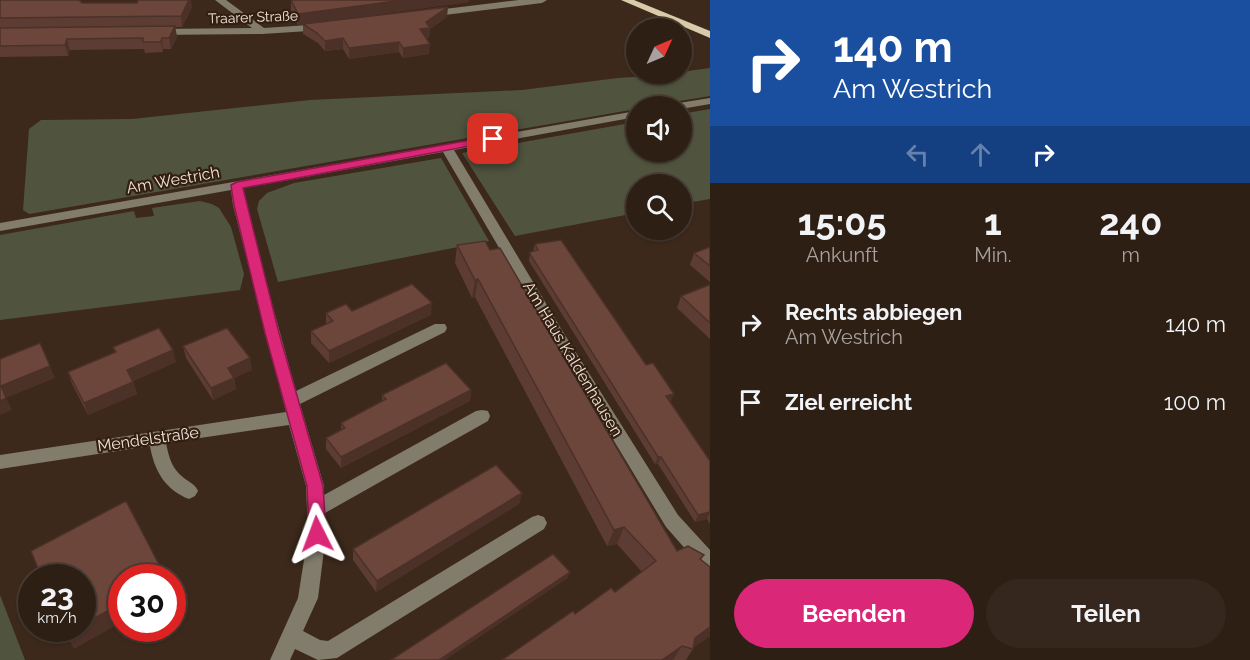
<!DOCTYPE html>
<html lang="de">
<head>
<meta charset="utf-8">
<style>
  :root { --surface:#2d1f14; --page:#35271d; --text:#f1f3f6; --muted:#a7a2a0; --line:#483d34; --accent:#db2777 }
  body { margin:0; font-family:Raleway,sans-serif; background:var(--page); color:var(--text); height:100vh; display:flex; flex-direction:column; font-size:22px; white-space:nowrap }
  * { box-sizing:border-box; margin:0 }
  p { font-size:20px; color:var(--muted) }
  .icon { flex:none; width:33px; height:33px; fill:none; stroke:currentColor; stroke-width:2; stroke-linecap:round; stroke-linejoin:round }
  .map { position:relative; flex:1; overflow:hidden }
  .sheet { display:flex; flex-direction:column; background:var(--surface); width:540px }
  .sheet>* { flex:none }
  .top-card { background:#1a4fa0; color:#fff; overflow:hidden }
  .needle { width:39px; rotate:46deg }
  .controls { position:absolute; left:626px; top:18px; display:grid; gap:12px }
  .controls a { display:grid; place-items:center; width:66px; height:66px; border-radius:50%; background:var(--surface); box-shadow:0 2px 4px #0004,0 0 0 2px var(--line); font-size:30px }
  .speed { position:absolute; left:18px; top:564px; display:flex; gap:12px; font-size:30px; font-weight:700; text-align:center }
  .speed>* { display:grid; place-content:center; width:78px; height:78px; border-radius:50%; background:var(--surface); box-shadow:0 2px 4px #0004,0 0 0 2px var(--line); line-height:1 }
  .speed small { font-size:15px; font-weight:400 }
  .speed .limit { border:9px solid #d22; background:#fff; color:#111 }
  .pin { position:absolute; display:grid; place-items:center; width:51px; height:51px; color:#fff; margin:-26px; border-radius:12px; box-shadow:0 3px 9px #0006 }
  .me { position:absolute; width:66px; margin:-33px; rotate:357deg; stroke-linejoin:round; filter:drop-shadow(0 0 4px #0008) }
  .turn { display:flex; align-items:center; gap:21px; height:126px; padding:0 24px; font-size:27px }
  .turn .icon { width:78px; height:78px; stroke-width:2.5 }
  .turn b { display:block; font-size:42px; line-height:51px }
  .lanes { display:flex; align-items:center; height:57px; padding:0 24px; background:#0003; justify-content:center; gap:30px; direction:ltr }
  .lanes .off { opacity:.35 }
  .eta { display:flex; justify-content:space-evenly; align-items:center; height:102px; text-align:center }
  .eta b { font-size:36px; font-weight:700; line-height:42px }
  .cta { display:flex; gap:12px; margin-top:auto; padding:12px 24px }
  .cta a { flex:1; height:69px; border-radius:36px; background:var(--accent); color:#fff; font-size:24px; font-weight:700; line-height:69px; text-align:center }
  .cta a+a { background:var(--page); color:var(--text) }
  ul { padding:0; list-style:none }
  li { display:flex; align-items:center; gap:18px; height:78px; padding:0 24px }
  li div { flex:1 }
  li b { display:block; font-size:22px }
  li em { font-style:normal }
  main { display:flex; flex:1; min-height:0 }
  .map>svg:first-child { display:block }
  .green { fill:#50543e }
  .lines { fill:none; stroke-linecap:round; stroke-linejoin:round }
  .minor { fill:#827c6c; fill-rule:evenodd }
  .major { fill:#d7cbaa; fill-rule:evenodd }
  .wall { fill:#5d3c33 }
  .shaded-wall { fill:#4c3129 }
  .building { fill:#6c463b; stroke:#4c3129; stroke-width:1.5 }
  .route { fill:#db2777; stroke:#8e194d; stroke-width:1.5 }
  .labels { text-anchor:middle; dominant-baseline:central; stroke-width:4.5; stroke-linejoin:round; paint-order:stroke }
  .far-street-label { font-size:14px; fill:#f0e3da; stroke:#321f12 }
  .street-label { font-size:16px; fill:#f0e3da; stroke:#321f12 }
</style>
</head>
<body>
<main>
<div class="map">
<svg width="710" height="660" viewBox="0 0 710 660">
  <rect width="100%" height="100%" fill="#3c291b"/>
  <g class="green">
    <path d="M710 68V96L649 106H636V109L35 213 29 214 23 210 29 129 41 120 132 119 310 100 522 90 618 78 681 74V72Z"/>
    <path d="M710 109V199L681 204V184H636V213L515 236 462 153 636 122V152H681V114Z"/>
    <path d="M441 158 489 241 278 282 257 209 259 201 267 193 294 183Z"/>
    <path d="M200 201 212 204 219 208 231 227 244 274 240 290 0 320V235L134 211 136 218 154 216 152 208Z"/>
    <path d="M0 595 25 660H0Z"/>
  </g>
  <g class="lines">
    <g class="minor">
      <path d="M215 0H226L264 28 324 24 329 27 324 30 262 34 156 35 151 32 156 29 252 28Z"/>
      <path d="M519 0H547L542 3 428 17 423 14 428 11Z"/>
      <path d="M710 98V104L681 109V106H673L679 103Z"/>
      <path d="M636 111V117L454 150 563 332 678 515 710 550V572L703 569 666 527 553 340 443 152 244 188 245 205 296 391 435 324H445L447 328 445 332 300 404 324 486V495L476 411 482 410 488 411 490 416 488 421 325 513 326 534 318 598 303 631 320 640 328 641 532 517 538 515 544 517 547 523 544 529 337 658 318 660 295 649 290 660H270L298 598 308 534 306 486 289 425 166 443C169 458 172 469 184 478 189 482 195 484 198 491L195 496 189 499C165 490 154 470 150 446L0 469V455L286 412 233 205 231 190 0 231V223Z"/>
    </g>
    <path class="major" d="M621 0H634L710 31V38Z"/>
  </g>
  <g class="wall">
    <path d="M0 0 82 3 192 7 182 27H175L177 37 171 49H163V52L145 53 144 49 70 50 68 56 0 57Z"/>
    <path d="M291 0 469 2 298 25 291 11Z"/>
    <path d="M447 17 430 29 429 38H426L429 54 403 58 399 52 349 59 343 49 325 51 318 43 303 34V24Z"/>
    <path d="M535 244 671 401H670L710 461V524L707 519 695 522 658 464H655L529 261 530 252 533 251Z"/>
    <path d="M457 245 677 551 704 555 701 560 710 567V636L694 647 693 649 686 660H502L575 614 615 592 642 572 617 544 607 546 475 297 472 298 455 263Z"/>
    <path d="M710 247V282L690 265 694 253Z"/>
    <path d="M710 286V339L677 308 681 296Z"/>
    <path d="M352 311 431 315 329 363 311 343V331L326 324V313Z"/>
    <path d="M183 346 252 370 234 378 236 389 213 400 186 358Z"/>
    <path d="M113 347 176 362 133 381 137 394 88 415 72 384 68 372 115 353Z"/>
    <path d="M471 390 470 401 341 468 326 449V438L341 430V423L382 401V395Z"/>
    <path d="M522 493 519 504 376 592 353 560V549Z"/>
  </g>
  <g class="shaded-wall">
    <path d="M189 0H191L192 7 182 27 181 16Z"/>
    <path d="M404 0H469V2L298 25V14Z"/>
    <path d="M448 7 447 17 430 29 429 38 419 39 420 29 426 22Z"/>
    <path d="M175 26 177 37 171 49 169 38Z"/>
    <path d="M162 38 163 49V52L161 42Z"/>
    <path d="M343 38V49L325 51V41Z"/>
    <path d="M67 39 70 50 68 56 65 45Z"/>
    <path d="M399 42V52L349 59V48Z"/>
    <path d="M430 44 429 54 403 58V48Z"/>
    <path d="M478 279 475 297 472 298 475 280Z"/>
    <path d="M432 303 431 315 329 363V351Z"/>
    <path d="M173 350 176 362 130 382 127 370Z"/>
    <path d="M250 358 252 370 234 378 236 389 213 400 211 388 228 368Z"/>
    <path d="M50 366 55 378 6 398 1 386Z"/>
    <path d="M133 382 137 394 88 415 84 403Z"/>
    <path d="M471 390 470 401 341 468V457Z"/>
    <path d="M674 394 671 401 664 403 666 396Z"/>
    <path d="M6 398 12 410 0 415V401Z"/>
    <path d="M658 457H661L658 464H655Z"/>
    <path d="M522 493 519 504 376 592 377 581Z"/>
    <path d="M710 512 707 519 695 522 698 515Z"/>
    <path d="M624 527 617 544 607 546 614 530Z"/>
    <path d="M570 572 568 578 445 660H439Z"/>
    <path d="M122 603V622L74 649 66 634 76 628H82V625Z"/>
    <path d="M710 627V636L691 649 695 638Z"/>
    <path d="M682 646 673 660H662Z"/>
  </g>
  <g class="building">
    <path d="M0 0H79L82 3H137L138 0H189L181 16 0 18Z"/>
    <path d="M291 0H404L298 14Z"/>
    <path d="M448 7 426 22 430 28 420 29 430 44 403 48 399 42 349 48 343 38 325 41 317 33 303 24Z"/>
    <path d="M175 26 169 38H162L161 42H143V38L67 39 65 45 0 46V28Z"/>
    <path d="M561 240 646 365 653 363 674 394 666 396 710 461V512L698 515 661 457H658L530 254V252L538 250 535 244Z"/>
    <path d="M485 241 490 250 500 248 677 551 688 546 704 555 700 559 710 567V627L695 638 693 649 682 646 662 660H502L573 611 575 614 611 588 615 592 656 561 624 527 614 530 478 279 475 280 457 245Z"/>
    <path d="M710 247V266L694 253Z"/>
    <path d="M412 284 432 303 329 351 311 331 333 321 326 313 346 304 352 311Z"/>
    <path d="M709 285 710 286V323L681 296Z"/>
    <path d="M159 328 173 350 127 370 133 382 84 403 68 372 116 352 113 347Z"/>
    <path d="M227 328 250 358 228 368 234 378 211 388 183 346Z"/>
    <path d="M40 343 50 366 1 386 6 398 0 401V359Z"/>
    <path d="M446 363 471 390 341 457 326 438 345 428 341 423 386 399 382 395Z"/>
    <path d="M496 465 522 493 377 581 353 549Z"/>
    <path d="M126 501 166 578H122V603L82 625V578H42L31 551Z"/>
    <path d="M553 554 570 572 439 660H391Z"/>
    <path d="M64 628H76L66 634Z"/>
  </g>
  <path class="route" d="M493 136 497 137V141L243 188 279 333 323 486 326 534 323 539 317 541 311 539 309 534 307 486 265 333 234 205 231 185 237 182Z"/>
  <g class="labels">
    <g class="far-street-label">
      <text transform="translate(253 17) rotate(-2)">Traarer Straße</text>
    </g>
    <g class="street-label">
      <text transform="translate(173 180) rotate(-10)">Am Westrich</text>
      <text transform="translate(573 359) rotate(59)">Am Haus Kaldenhausen</text>
      <text transform="translate(148 439) rotate(-8)">Mendelstraße</text>
    </g>
  </g>
</svg>
<div class="controls">
<a><svg class="needle" viewBox="-14 -14 28 28"><path d="M0-13l5 13h-10z" fill="#e53935"/><path d="M0 13l5-13h-10z" fill="#a7a2a0"/></svg></a>
<a><svg class="icon" aria-label="sound" viewBox="0 0 24 24"><path d="M4 9h4l5-4v14l-5-4H4zM17 9q2 3 0 6"/></svg></a>
<a><svg class="icon" aria-label="search" viewBox="0 0 24 24"><circle cx="10" cy="10" r="6"/><path d="M15 15l6 6"/></svg></a>
</div>
<div class="speed"><div>23<small>km/h</small></div><div class="limit">30</div></div>
<div class="pin" style="left:493px;top:139px;background:#d93025"><svg class="icon" aria-label="arrive" viewBox="0 0 24 24"><path d="M6 21V4h12l-3 4 3 4H6"/></svg></div>
<svg class="me" style="left:317px;top:534px" viewBox="-20 -20 40 40"><path d="M0-17L14 15 0 8-14 15z" fill="#db2777" stroke="#fff" stroke-width="4"/></svg>
</div>
<section class="sheet">
<div class="top-card">
<div class="turn"><svg class="icon" aria-label="right" viewBox="0 0 24 24"><path d="M7 20v-9h11M14 6l5 5-5 5"/></svg><div><b>140 m</b>Am Westrich</div></div>
<div class="lanes"><svg class="icon off" aria-label="left" viewBox="0 0 24 24"><path d="M17 20v-9H6M10 6l-5 5 5 5"/></svg><svg class="icon off" aria-label="ahead" viewBox="0 0 24 24"><path d="M12 20V5M6 11l6-6 6 6"/></svg><svg class="icon" aria-label="right" viewBox="0 0 24 24"><path d="M7 20v-9h11M14 6l5 5-5 5"/></svg></div>
</div>
<div class="eta">
<div><b>15:05</b><p>Ankunft</p></div>
<div><b>1</b><p>Min.</p></div>
<div><b>240</b><p>m</p></div>
</div>
<ul>
<li><svg class="icon" aria-label="right" viewBox="0 0 24 24"><path d="M7 20v-9h11M14 6l5 5-5 5"/></svg><div><b>Rechts abbiegen</b><p>Am Westrich</p></div><em>140 m</em></li>
<li><svg class="icon" aria-label="arrive" viewBox="0 0 24 24"><path d="M6 21V4h12l-3 4 3 4H6"/></svg><div><b>Ziel erreicht</b></div><em>100 m</em></li>
</ul>
<div class="cta"><a>Beenden</a><a>Teilen</a></div>
</section>
</main>
</body>
</html>
